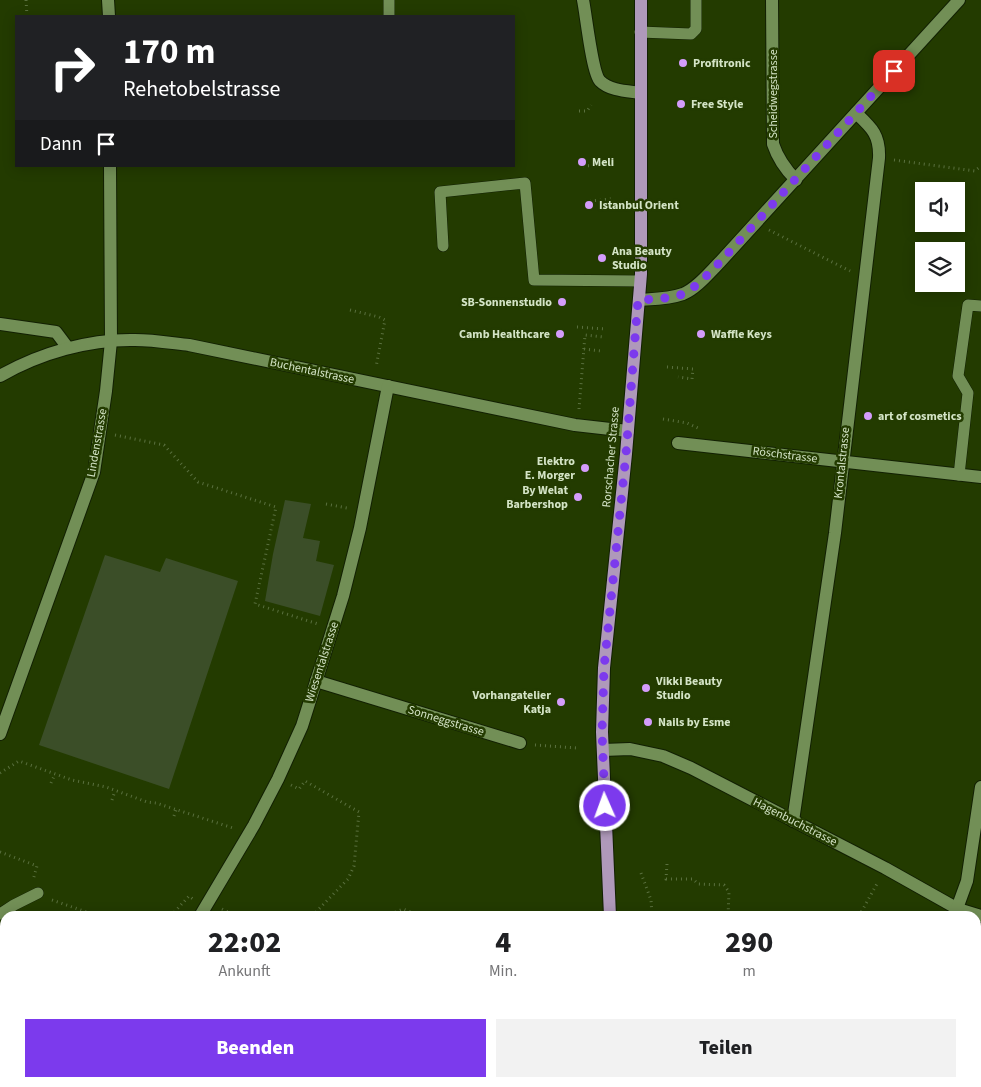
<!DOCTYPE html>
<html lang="de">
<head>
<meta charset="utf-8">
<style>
  :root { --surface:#fff; --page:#f2f2f2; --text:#202124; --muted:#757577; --accent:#7c3aed }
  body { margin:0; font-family:"Source Sans 3",sans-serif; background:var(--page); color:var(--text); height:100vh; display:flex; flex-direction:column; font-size:19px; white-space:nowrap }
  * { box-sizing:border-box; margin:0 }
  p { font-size:16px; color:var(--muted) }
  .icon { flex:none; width:28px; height:28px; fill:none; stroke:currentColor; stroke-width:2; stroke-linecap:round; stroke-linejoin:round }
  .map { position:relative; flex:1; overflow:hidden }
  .side { position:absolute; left:0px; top:911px; width:981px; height:176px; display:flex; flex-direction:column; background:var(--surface); border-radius:15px 15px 0 0; box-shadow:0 2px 12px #0003 }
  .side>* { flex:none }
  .banner { position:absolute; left:15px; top:15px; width:500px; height:152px; border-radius:0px; box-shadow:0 2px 12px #0003; background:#202124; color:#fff; overflow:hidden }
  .fabs { position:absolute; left:915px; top:182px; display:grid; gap:10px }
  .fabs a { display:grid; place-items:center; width:50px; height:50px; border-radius:0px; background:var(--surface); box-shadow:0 2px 12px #0003; font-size:25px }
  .pin { position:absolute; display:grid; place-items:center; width:42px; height:42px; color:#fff; margin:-21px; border-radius:10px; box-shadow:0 2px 8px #0006 }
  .me { position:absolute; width:55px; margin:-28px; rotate:358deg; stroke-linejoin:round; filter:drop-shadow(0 0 4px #0008) }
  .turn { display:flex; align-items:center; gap:18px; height:105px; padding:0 25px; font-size:22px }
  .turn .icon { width:65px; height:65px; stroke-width:2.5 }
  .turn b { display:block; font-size:35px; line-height:42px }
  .then { display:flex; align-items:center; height:48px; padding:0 25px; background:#0003; gap:10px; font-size:19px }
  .eta { display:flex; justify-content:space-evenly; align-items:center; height:85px; text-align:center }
  .eta b { font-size:30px; font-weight:800; line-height:35px }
  .action { display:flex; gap:10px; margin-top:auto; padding:10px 25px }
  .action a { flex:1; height:58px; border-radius:0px; background:var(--accent); color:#fff; font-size:20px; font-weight:800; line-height:58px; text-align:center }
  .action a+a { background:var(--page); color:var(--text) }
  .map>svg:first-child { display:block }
  .green { fill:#3b4e28 }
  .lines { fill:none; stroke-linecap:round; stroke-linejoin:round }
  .service-casing { stroke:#122003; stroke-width:12 }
  .minor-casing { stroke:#122003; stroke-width:14 }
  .tertiary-casing { stroke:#122003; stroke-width:14 }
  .primary-casing { stroke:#122003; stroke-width:14 }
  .path { stroke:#5a703e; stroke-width:3; stroke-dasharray:1 4; stroke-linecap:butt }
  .service { stroke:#728f56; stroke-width:11 }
  .minor { stroke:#728f56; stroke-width:12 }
  .tertiary { stroke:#728f56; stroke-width:12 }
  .primary { stroke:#af99ba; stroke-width:12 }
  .route { stroke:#7c3aed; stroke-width:9; stroke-dasharray:0 16.2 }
  .poi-dot { fill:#d49cfb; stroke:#233b00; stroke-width:2 }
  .labels { text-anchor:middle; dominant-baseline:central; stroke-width:5; stroke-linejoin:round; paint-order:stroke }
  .poi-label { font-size:12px; font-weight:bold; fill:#d4e4c6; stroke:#233b00; text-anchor:start }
  .street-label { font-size:12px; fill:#d4e4c6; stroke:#233b00 }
</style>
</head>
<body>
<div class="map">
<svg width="981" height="1087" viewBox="0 0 981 1087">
  <rect width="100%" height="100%" fill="#233b00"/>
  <g class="green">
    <path d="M285 500 311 504 303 538 320 541 316 561 334 565 320 616 265 601 273 554Z"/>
    <path d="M105 555 160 572 166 558 238 581 169 789 39 745Z"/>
  </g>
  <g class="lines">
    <g class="service-casing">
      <g id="service">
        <path d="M389 0V16"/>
        <path d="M640 32 691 34 696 29V0"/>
        <path d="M443 246 440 192 525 183 534 280 640 281"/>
        <path d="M959 475 968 393 958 376 968 305 981 306"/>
        <path d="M0 914 14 905 38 893"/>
      </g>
    </g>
    <g class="minor-casing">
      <g id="minor">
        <path d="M108 0 109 16"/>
        <path d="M583 0C586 14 592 73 600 81 610 91 628 91 641 93"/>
        <path d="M772 0 773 144C778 159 785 169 796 180"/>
        <path d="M0 324 56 332 68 348"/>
        <path d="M0 376C40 353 89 339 135 340 153 340 171 343 189 345L575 425 628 431"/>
        <path d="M678 443 981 477"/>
        <path d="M316 681 520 743"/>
        <path d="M0 734 94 472 106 391 111 341 110 166"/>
        <path d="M603 750 630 749 663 756 691 768 885 868 958 909 981 916"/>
        <path d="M793 821 835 533 879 158C880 135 872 128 856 113"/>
        <path d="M955 914 967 881 981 787"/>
        <path d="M200 916 254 825 278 779 302 726 343 596 360 528 388 386"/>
        <path d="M0 973 5 980"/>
        <path d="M79 1082 82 1087"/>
        <path d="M139 1087 141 1082"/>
        <path d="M865 1087 868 1082"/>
      </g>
    </g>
    <g class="tertiary-casing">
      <path id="tertiary" d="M639 300C653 299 669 299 683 294 697 288 709 273 720 262L959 0"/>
    </g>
    <g class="primary-casing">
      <g id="primary">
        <path d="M610 916 602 732 604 668 626 454 641 274V0"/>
        <path d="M593 1087 594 1082"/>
      </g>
    </g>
    <g class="path">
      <path d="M26 0 27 16"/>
      <path d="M579 111H587L591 105"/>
      <path d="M894 160 975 171 981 166"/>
      <path d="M583 166 610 165"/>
      <path d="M590 201 611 199"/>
      <path d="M769 230 850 271"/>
      <path d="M350 310 379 317 385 320 376 367"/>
      <path d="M577 327 605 329"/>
      <path d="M584 349 601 351"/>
      <path d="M667 367 693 369 692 379 678 377"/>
      <path d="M579 409 585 335 604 337"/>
      <path d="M663 419 687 423 700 429"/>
      <path d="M115 435 164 445 198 482 276 507 255 604 318 624"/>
      <path d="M326 504 347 508"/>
      <path d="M535 745 577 748"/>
      <path d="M0 773 19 761 72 780 106 787 147 802 156 803 233 828"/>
      <path d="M51 783 55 774"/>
      <path d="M291 785 299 789 305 781 359 812 354 866 348 879 314 914 309 916"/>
      <path d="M112 800 115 791"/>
      <path d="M174 816 176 810"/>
      <path d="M0 852 37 866 33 880"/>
      <path d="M667 864 666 879H693L698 884 724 885 729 892 728 916"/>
      <path d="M641 873 651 900 652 916"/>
      <path d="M52 900 98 916"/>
      <path d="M222 909 230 913 228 916"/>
      <path d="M171 916 189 896 193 899"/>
      <path d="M386 916 403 909 421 916"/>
      <path d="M859 916 878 882"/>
      <path d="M0 1021 5 1025"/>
      <path d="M976 1054 981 1059"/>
      <path d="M334 1082 348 1087"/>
      <path d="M647 1083V1082"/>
      <path d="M0 1087 6 1082"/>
      <path d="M247 1087 248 1082"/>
      <path d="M455 1087 457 1082"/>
      <path d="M743 1087 745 1082"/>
      <path d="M766 1087 769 1082"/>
    </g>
    <use href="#service" class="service"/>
    <use href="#minor" class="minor"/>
    <use href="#tertiary" class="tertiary"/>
    <use href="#primary" class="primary"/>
  </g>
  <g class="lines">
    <path class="route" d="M605 806 602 732 604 668 626 454 638 300C653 299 669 299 683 294 697 287 709 273 720 262L894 71"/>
  </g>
  <g class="poi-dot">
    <circle cx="683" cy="63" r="5"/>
    <circle cx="681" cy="104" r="5"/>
    <circle cx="582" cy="162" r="5"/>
    <circle cx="589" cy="205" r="5"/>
    <circle cx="602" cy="258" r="5"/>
    <circle cx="562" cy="302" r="5"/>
    <circle cx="560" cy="334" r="5"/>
    <circle cx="701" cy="334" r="5"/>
    <circle cx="868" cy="416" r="5"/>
    <circle cx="585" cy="468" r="5"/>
    <circle cx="578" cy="497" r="5"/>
    <circle cx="646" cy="688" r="5"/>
    <circle cx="561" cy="702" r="5"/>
    <circle cx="648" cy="722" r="5"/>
  </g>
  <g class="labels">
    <g class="poi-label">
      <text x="693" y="63">Profitronic</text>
      <text x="691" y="104">Free Style</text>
      <text x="592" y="162">Meli</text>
      <text x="599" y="205">Istanbul Orient</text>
      <text x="612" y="251">Ana Beauty<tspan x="612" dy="14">Studio</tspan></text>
      <text x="552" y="302" text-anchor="end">SB-Sonnenstudio</text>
      <text x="550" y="334" text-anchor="end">Camb Healthcare</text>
      <text x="711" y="334">Waffle Keys</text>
      <text x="878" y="416">art of cosmetics</text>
      <text x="575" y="461" text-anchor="end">Elektro<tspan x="575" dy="14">E. Morger</tspan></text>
      <text x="568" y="490" text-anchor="end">By Welat<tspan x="568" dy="14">Barbershop</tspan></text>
      <text x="656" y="681">Vikki Beauty<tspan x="656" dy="14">Studio</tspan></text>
      <text x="551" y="695" text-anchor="end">Vorhangatelier<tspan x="551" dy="14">Katja</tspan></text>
      <text x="658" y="722">Nails by Esme</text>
    </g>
    <g class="street-label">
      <text transform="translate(773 94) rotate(-90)">Scheidwegstrasse</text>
      <text transform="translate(312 371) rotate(12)">Buchentalstrasse</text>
      <text transform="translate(97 443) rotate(-80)">Lindenstrasse</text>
      <text transform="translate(785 455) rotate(7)">Röschstrasse</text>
      <text transform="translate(611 457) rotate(-85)">Rorschacher Strasse</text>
      <text transform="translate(842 463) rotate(-84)">Krontalstrasse</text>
      <text transform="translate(322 662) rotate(-72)">Wiesentalstrasse</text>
      <text transform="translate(446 721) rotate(17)">Sonneggstrasse</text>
      <text transform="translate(795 822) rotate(27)">Hagenbuchstrasse</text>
    </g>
  </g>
</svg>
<div class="fabs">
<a><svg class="icon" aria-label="sound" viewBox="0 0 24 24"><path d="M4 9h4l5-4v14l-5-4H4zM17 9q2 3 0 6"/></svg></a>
<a><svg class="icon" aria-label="layers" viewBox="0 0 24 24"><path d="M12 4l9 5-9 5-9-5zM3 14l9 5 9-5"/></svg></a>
</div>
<div class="pin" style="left:894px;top:71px;background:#d93025"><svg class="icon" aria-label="arrive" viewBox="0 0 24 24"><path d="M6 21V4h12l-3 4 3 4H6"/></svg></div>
<svg class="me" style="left:605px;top:806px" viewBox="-20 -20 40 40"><circle r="17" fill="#7c3aed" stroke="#fff" stroke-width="3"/><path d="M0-11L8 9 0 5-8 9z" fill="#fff"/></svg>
<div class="banner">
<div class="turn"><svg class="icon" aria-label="right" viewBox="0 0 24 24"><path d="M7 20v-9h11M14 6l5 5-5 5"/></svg><div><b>170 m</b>Rehetobelstrasse</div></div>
<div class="then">Dann<svg class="icon" aria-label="arrive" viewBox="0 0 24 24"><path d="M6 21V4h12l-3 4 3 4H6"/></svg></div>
</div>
<section class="side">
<div class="eta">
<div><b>22:02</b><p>Ankunft</p></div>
<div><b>4</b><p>Min.</p></div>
<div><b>290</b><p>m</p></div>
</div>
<div class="action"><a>Beenden</a><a>Teilen</a></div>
</section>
</div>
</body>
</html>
